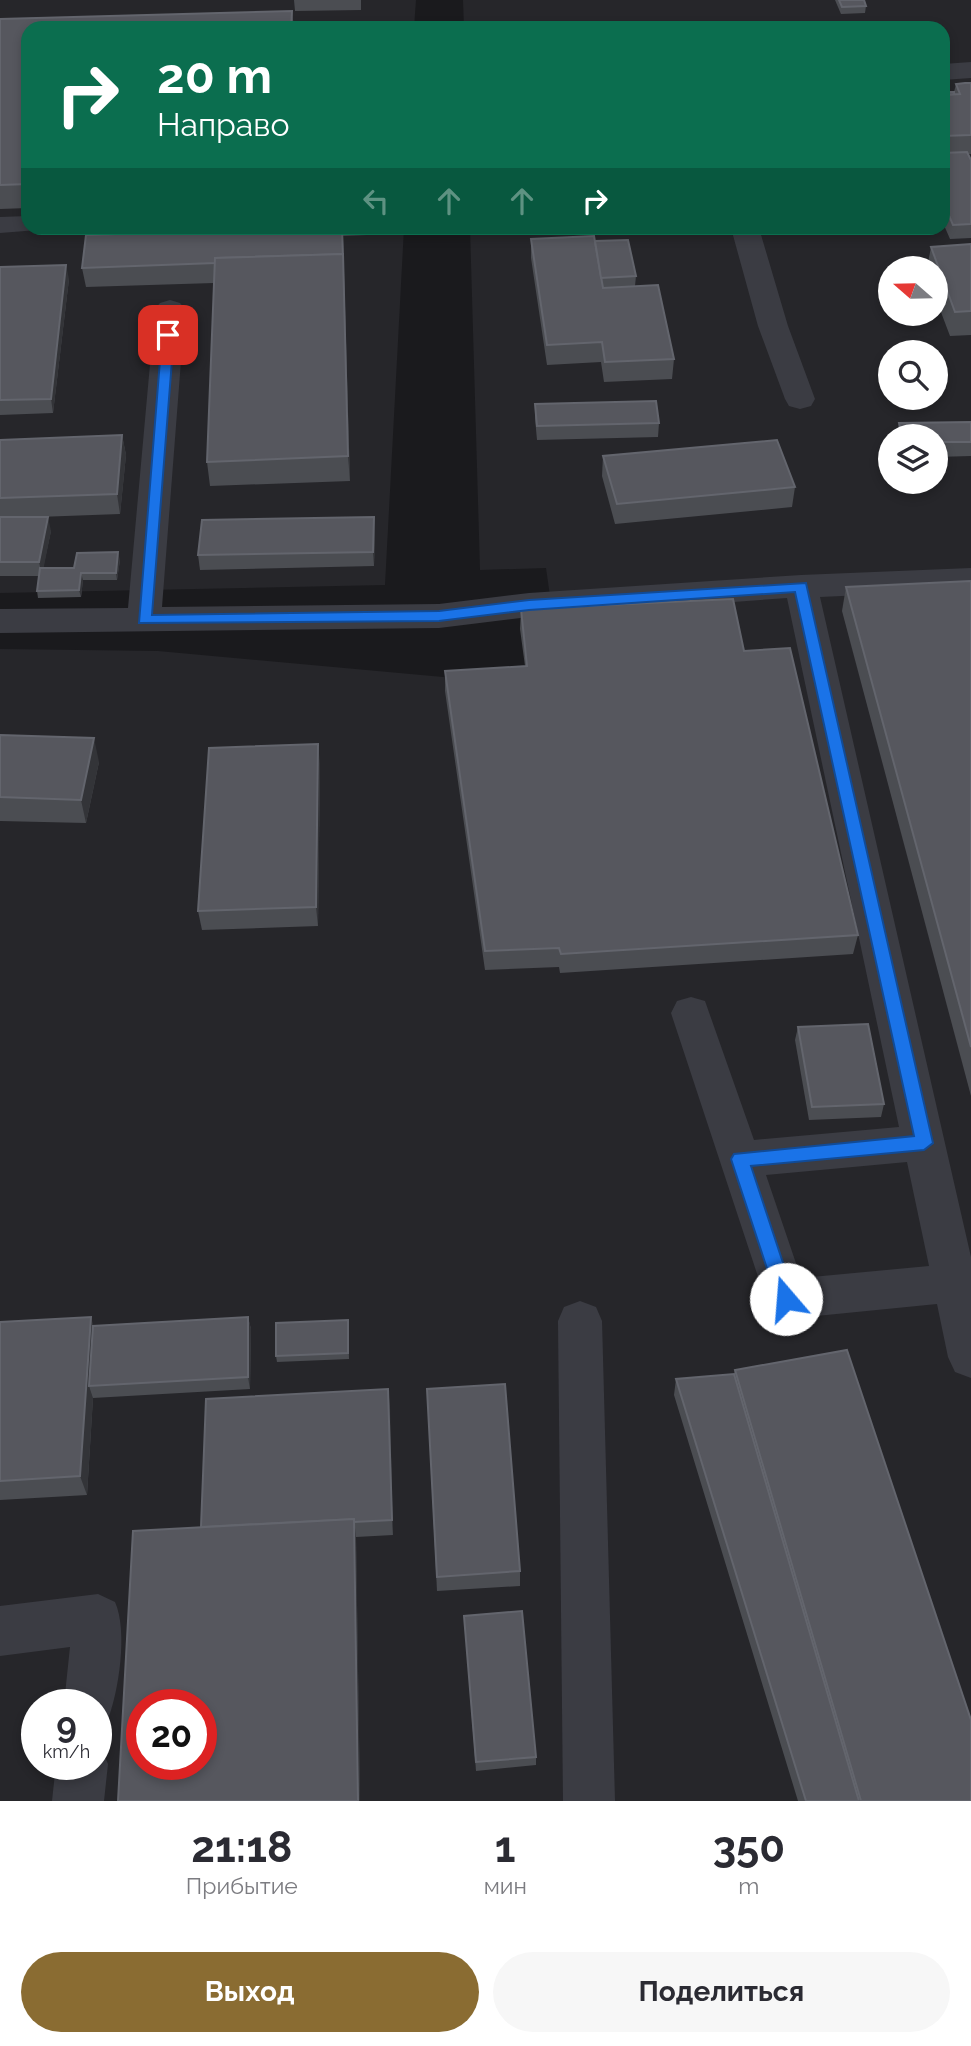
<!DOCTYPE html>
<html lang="ru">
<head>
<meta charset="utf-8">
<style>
  :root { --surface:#fff; --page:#f7f7f7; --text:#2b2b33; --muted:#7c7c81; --accent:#8a6c32 }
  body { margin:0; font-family:Raleway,sans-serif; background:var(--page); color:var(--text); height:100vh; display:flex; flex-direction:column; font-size:26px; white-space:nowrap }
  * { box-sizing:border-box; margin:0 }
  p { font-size:23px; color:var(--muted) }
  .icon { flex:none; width:38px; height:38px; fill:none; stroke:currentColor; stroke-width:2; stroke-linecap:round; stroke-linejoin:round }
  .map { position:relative; height:1801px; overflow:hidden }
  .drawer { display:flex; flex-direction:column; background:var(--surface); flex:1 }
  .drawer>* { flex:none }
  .banner { position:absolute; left:21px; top:21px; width:929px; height:214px; border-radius:21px; box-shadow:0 4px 10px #0003; background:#0b6e4f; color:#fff; overflow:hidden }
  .needle { width:46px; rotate:290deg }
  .buttons { position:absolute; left:878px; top:256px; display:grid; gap:14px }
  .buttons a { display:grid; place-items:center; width:70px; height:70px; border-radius:50%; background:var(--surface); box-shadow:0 4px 10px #0003; font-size:35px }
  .speed { position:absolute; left:21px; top:1689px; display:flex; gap:14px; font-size:35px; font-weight:700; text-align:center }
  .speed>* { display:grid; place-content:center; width:91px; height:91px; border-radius:50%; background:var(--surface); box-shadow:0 4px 10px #0003; line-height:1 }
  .speed small { font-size:18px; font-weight:400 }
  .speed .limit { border:10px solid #d22; background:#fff; color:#111 }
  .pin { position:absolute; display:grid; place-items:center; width:60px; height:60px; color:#fff; margin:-30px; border-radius:14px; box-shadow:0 4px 10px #0006 }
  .me { position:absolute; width:77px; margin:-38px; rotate:342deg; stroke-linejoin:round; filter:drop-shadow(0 0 5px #0008) }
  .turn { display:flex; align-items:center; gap:24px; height:147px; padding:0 21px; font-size:32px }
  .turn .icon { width:91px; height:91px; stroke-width:2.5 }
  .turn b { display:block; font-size:49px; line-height:60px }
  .lanes { display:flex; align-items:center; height:66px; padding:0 21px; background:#0003; justify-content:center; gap:35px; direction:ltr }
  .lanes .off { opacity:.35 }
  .eta { display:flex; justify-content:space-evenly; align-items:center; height:119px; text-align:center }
  .eta b { font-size:42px; font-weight:700; line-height:49px }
  .button { display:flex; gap:14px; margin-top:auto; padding:14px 21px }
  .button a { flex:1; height:80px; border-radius:42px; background:var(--accent); color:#fff; font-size:28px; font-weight:700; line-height:80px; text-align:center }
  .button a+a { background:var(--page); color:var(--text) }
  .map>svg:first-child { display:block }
  .built { fill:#26262a; fill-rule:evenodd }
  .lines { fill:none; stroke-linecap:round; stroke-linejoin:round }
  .minor { fill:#3b3c43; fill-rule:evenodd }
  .wall { fill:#4b4d52 }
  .shaded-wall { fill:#333438 }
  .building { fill:#56575e; stroke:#63656d; stroke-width:2; fill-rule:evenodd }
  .route { fill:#1a73e8; stroke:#114b97; stroke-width:2 }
</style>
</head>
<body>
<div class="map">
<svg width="971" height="1801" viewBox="0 0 971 1801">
  <rect width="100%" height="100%" fill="#1a1a1d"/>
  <g class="built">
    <path d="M0 0H416L414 28H28V228H404L385 585 0 593Z"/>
    <path d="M463 0H971V1801H0V649L158 651 465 679 561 673 546 568 480 570 470 228H943V28H464ZM891 268H936V313H891ZM891 352H936V397H891ZM891 436H936V481H891ZM37 1704H96V1764H37ZM142 1704H201V1764H142Z"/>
  </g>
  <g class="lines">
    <g class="minor">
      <path d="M971 62V78L943 80V64Z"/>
      <path d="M28 216V228H40L38 230 0 233V217Z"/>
      <path d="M731 228H759L788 326 815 399 811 406 800 409 789 406 785 399 758 326Z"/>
      <path d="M170 300 180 303 185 309 162 607 439 604 529 593 801 575 971 568V590L820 597 971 1257V1378L955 1372 948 1357 937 1304 786 1319 770 1313 671 1013 677 1001 691 997 705 1001 754 1140 899 1127 787 598 529 617 439 628 0 633V609L128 608 155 309 160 303ZM907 1162 929 1266 801 1278 766 1175Z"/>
      <path d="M580 1301 596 1307 602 1321 615 1801H563L558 1321 564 1307Z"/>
      <path d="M98 1594 115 1602C128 1631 119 1692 107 1722L96 1726V1704H64L70 1647 0 1656V1606Z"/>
      <path d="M96 1744 100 1746 108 1764 104 1801H52L56 1764H96Z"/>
    </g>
  </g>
  <g class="wall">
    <path d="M294 0H361V10L295 11Z"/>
    <path d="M835 0H864L866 6 865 13 841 14Z"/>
    <path d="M292 11 294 28H28V208L0 209V19Z"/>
    <path d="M971 83V154H968L971 160V238L950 239 943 223V92H954L956 84Z"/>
    <path d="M368 228 367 235 343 236 350 481 210 486 207 462 214 283 86 287 82 268 86 235Z"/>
    <path d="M531 239 595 241 636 276 635 286 674 359 672 379 604 382 601 362 547 365 531 258Z"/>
    <path d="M971 244V335L950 336 936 299V268H927L931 247Z"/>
    <path d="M0 267 69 279 53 413 0 415Z"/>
    <path d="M535 404 659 423 658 437 537 440 535 418Z"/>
    <path d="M971 422V456L936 457V436H897L899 423Z"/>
    <path d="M122 435 126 455 120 514 38 517 51 531 43 568H74L120 560 117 580H83L81 597 38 598 37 591 39 576H0V440Z"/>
    <path d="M603 456 795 487 792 507 615 524 602 476Z"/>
    <path d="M375 531 374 566 200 570 198 555Z"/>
    <path d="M971 581V1096L842 611 846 587Z"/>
    <path d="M521 609 744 651 858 935 853 954 560 973 559 967 485 970 445 691V671L525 666 520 629Z"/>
    <path d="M0 735 99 762 86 823 0 821Z"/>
    <path d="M320 763 318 926 202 930 198 911Z"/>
    <path d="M798 1027 884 1104 881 1117 809 1120 795 1040Z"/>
    <path d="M248 1317 251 1329 250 1389 93 1398 87 1495 0 1500V1322L93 1326Z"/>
    <path d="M348 1320 349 1359 277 1362 276 1356Z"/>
    <path d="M735 1370 971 1801H798L674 1395 676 1379 734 1374Z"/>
    <path d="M388 1389 393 1535 356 1537 360 1801H118L201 1527Z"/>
    <path d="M427 1389 520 1571V1586L437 1591Z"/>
    <path d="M464 1616 536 1757V1765L476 1771Z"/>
  </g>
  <g class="shaded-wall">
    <path d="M342 228 343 246 350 481 348 456Z"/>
    <path d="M66 265 69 279 53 413 51 399Z"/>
    <path d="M122 435 126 455 120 514 117 494Z"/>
    <path d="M48 517 51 531 42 576 39 562Z"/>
    <path d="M374 517 375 531 374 566 373 552Z"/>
    <path d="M118 552 120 560 117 580 116 573Z"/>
    <path d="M81 573 83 580 81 597 79 590Z"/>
    <path d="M94 738 99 762 86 823 81 800Z"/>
    <path d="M318 744 320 763 318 926 316 907Z"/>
    <path d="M91 1317 97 1337 89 1386 93 1398 87 1495 80 1476Z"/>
    <path d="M248 1317 251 1329 250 1389 248 1377Z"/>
    <path d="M388 1389 390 1405 393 1535 392 1520Z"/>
    <path d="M354 1519 356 1537 360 1801H358Z"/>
  </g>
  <g class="building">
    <path d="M839 0H864L866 6 842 7Z"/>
    <path d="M292 11 291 28H28V184L0 185V19Z"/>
    <path d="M965 83H971V135L943 136V95L960 94 956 84Z"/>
    <path d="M943 92H954V94L943 95Z"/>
    <path d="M967 152 971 160V224L953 225 943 202V153Z"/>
    <path d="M298 228H342L343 258V254L215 258V263L82 268 86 235Z"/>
    <path d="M594 236 603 288 658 285 674 359 605 362 602 342 547 345 531 239Z"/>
    <path d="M628 240 636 276 601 278 595 241Z"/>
    <path d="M971 244V311L955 312 931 247Z"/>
    <path d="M343 254 348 456 207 462 215 258Z"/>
    <path d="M66 265 51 399 0 400V267Z"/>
    <path d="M656 401 659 423 537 426 535 404Z"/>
    <path d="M971 422V442H936V436H902L899 423Z"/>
    <path d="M122 435 117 494 0 498V440Z"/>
    <path d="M777 440 795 487 617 504 603 456Z"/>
    <path d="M0 517H48L39 562H0Z"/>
    <path d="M374 517 373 552 198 555 202 520Z"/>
    <path d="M118 552 116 573H81L79 590 37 591 40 568H74L77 553Z"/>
    <path d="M971 581V1047L846 587Z"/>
    <path d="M733 599 744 651 790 648 858 935 561 954 559 948 485 951 445 671 527 666 521 609Z"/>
    <path d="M0 735 94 738 81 800 0 797Z"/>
    <path d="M318 744 316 907 198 911 209 748Z"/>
    <path d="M868 1024 884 1104 812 1107 798 1027Z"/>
    <path d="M91 1317 80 1476 0 1481V1322Z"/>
    <path d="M248 1317V1377L89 1386 93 1326Z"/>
    <path d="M348 1320V1353L276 1356V1323Z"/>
    <path d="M847 1350 971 1720V1801H861L735 1370Z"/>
    <path d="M734 1374 859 1801H806L676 1379Z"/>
    <path d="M505 1384 520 1571 437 1577 427 1389Z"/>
    <path d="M388 1389 392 1520 354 1522V1519L201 1527 206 1399Z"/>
    <path d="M354 1519 358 1801H118L133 1531ZM142 1704H201V1764H142Z"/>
    <path d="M522 1611 536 1757 476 1762 464 1616Z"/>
  </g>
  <path class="route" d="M168 331 174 335 152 615 439 611 529 600 806 583 933 1143 924 1150 751 1166 795 1299 793 1305 786 1307 780 1305 777 1299 731 1159 734 1154 914 1136 795 592 529 610 439 621 139 623 162 335Z"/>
</svg>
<div class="buttons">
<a><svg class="needle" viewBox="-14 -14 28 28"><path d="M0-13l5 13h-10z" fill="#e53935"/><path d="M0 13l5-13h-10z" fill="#7c7c81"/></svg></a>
<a><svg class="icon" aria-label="search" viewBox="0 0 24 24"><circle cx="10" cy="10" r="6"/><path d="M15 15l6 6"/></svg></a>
<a><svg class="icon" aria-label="layers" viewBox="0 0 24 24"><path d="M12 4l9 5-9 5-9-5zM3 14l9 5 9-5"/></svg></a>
</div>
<div class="speed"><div>9<small>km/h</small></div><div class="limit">20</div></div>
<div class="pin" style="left:168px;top:335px;background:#d93025"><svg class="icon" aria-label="arrive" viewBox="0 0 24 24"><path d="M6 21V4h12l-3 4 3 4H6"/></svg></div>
<svg class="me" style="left:786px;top:1299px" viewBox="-20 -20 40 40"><circle r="19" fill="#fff"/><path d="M0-13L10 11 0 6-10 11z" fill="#1a73e8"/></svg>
<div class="banner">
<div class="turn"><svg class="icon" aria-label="right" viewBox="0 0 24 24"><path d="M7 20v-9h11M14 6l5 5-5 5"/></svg><div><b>20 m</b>Направо</div></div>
<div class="lanes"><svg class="icon off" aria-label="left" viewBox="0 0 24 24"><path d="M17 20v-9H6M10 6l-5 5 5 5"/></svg><svg class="icon off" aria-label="ahead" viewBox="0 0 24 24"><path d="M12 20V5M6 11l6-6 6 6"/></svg><svg class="icon off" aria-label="ahead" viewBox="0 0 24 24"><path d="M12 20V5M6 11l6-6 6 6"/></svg><svg class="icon" aria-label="right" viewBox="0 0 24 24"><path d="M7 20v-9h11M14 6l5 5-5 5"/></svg></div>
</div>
</div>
<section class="drawer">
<div class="eta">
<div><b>21:18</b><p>Прибытие</p></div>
<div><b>1</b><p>мин</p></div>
<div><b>350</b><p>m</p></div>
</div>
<div class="button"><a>Выход</a><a>Поделиться</a></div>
</section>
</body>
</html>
